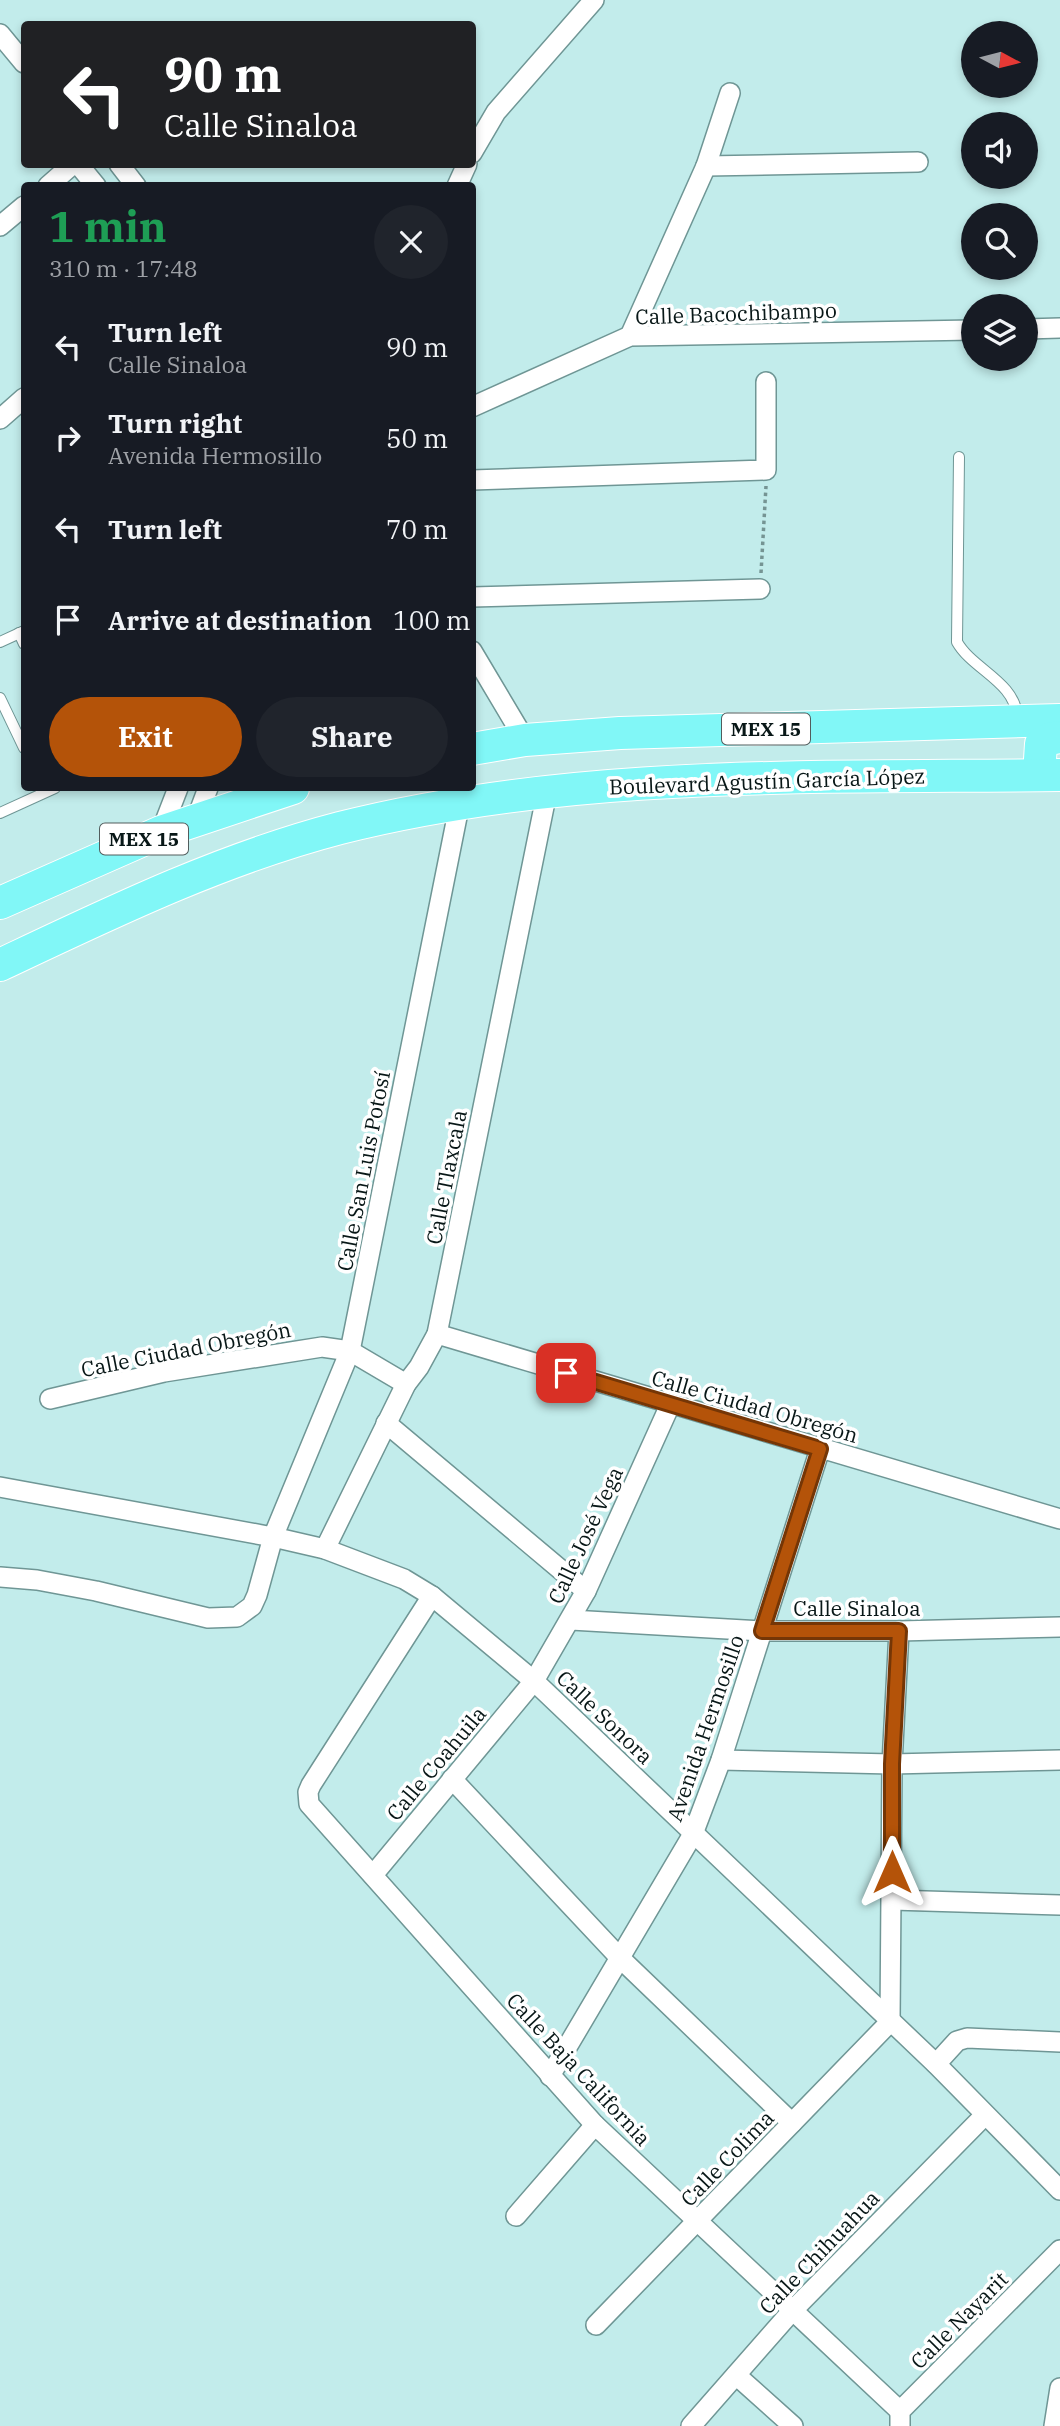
<!DOCTYPE html>
<html lang="en">
<head>
<meta charset="utf-8">
<style>
  :root { --surface:#171b24; --page:#20242c; --text:#f1f3f6; --muted:#9ea1a6; --accent:#b45309 }
  body { margin:0; font-family:"IBM Plex Serif",serif; background:var(--page); color:var(--text); height:100vh; display:flex; flex-direction:column; font-size:26px; white-space:nowrap }
  * { box-sizing:border-box; margin:0 }
  p { font-size:23px; color:var(--muted) }
  .icon { flex:none; width:38px; height:38px; fill:none; stroke:currentColor; stroke-width:2; stroke-linecap:round; stroke-linejoin:round }
  .map { position:relative; flex:1; overflow:hidden }
  .drawer { position:absolute; left:21px; top:182px; width:455px; height:609px; display:flex; flex-direction:column; background:var(--surface); border-radius:7px; box-shadow:0 4px 10px #0003 }
  .drawer>* { flex:none }
  .banner { position:absolute; left:21px; top:21px; width:455px; height:147px; border-radius:7px; box-shadow:0 4px 10px #0003; background:#202124; color:#fff; overflow:hidden }
  .needle { width:46px; rotate:97deg }
  .controls { position:absolute; left:961px; top:21px; display:grid; gap:14px }
  .controls a { display:grid; place-items:center; width:77px; height:77px; border-radius:50%; background:var(--surface); box-shadow:0 4px 10px #0003; font-size:35px }
  .pin { position:absolute; display:grid; place-items:center; width:60px; height:60px; color:#fff; margin:-30px; border-radius:14px; box-shadow:0 4px 10px #0006 }
  .me { position:absolute; width:77px; margin:-38px; rotate:0deg; stroke-linejoin:round; filter:drop-shadow(0 0 5px #0008) }
  .turn { display:flex; align-items:center; gap:24px; height:147px; padding:0 28px; font-size:32px }
  .turn .icon { width:91px; height:91px; stroke-width:2.5 }
  .turn b { display:block; font-size:49px; line-height:60px }
  .round { display:grid; place-items:center; flex:none; width:74px; height:74px; border-radius:37px; background:var(--page) }
  .headline { display:flex; align-items:center; justify-content:space-between; height:119px; padding:0 28px }
  h1 { font-size:42px; font-weight:700; line-height:52px; color:#1e9e55 }
  .action { display:flex; gap:14px; margin-top:auto; padding:14px 28px }
  .action a { flex:1; height:80px; border-radius:42px; background:var(--accent); color:#fff; font-size:28px; font-weight:700; line-height:80px; text-align:center }
  .action a+a { background:var(--page); color:var(--text) }
  ul { padding:0; list-style:none }
  li { display:flex; align-items:center; gap:21px; height:91px; padding:0 28px }
  li div { flex:1 }
  li b { display:block; font-size:26px }
  li em { font-style:normal }
  .map>svg:first-child { display:block }
  .lines { fill:none; stroke-linecap:round; stroke-linejoin:round }
  .service-casing { stroke:#6f9695; stroke-width:12 }
  .minor-casing { stroke:#6f9695; stroke-width:22 }
  .primary-casing { stroke:#fff; stroke-width:34 }
  .path { stroke:#759493; stroke-width:3.5; stroke-dasharray:3.5 3.5; stroke-linecap:butt }
  .service { stroke:#fff; stroke-width:10 }
  .minor { stroke:#fff; stroke-width:19 }
  .primary { stroke:#81f7f7; stroke-width:32 }
  .route-casing { stroke:#753606; stroke-width:18 }
  .route { stroke:#b45309; stroke-width:12 }
  .labels { text-anchor:middle; dominant-baseline:central; stroke-width:7; stroke-linejoin:round; paint-order:stroke }
  .shield { fill:#fff; stroke:#525d5d; stroke-width:2 }
  .shield-label { font-size:19px; font-weight:bold; fill:#081717 }
  .street-label { font-size:21px; fill:#081717; stroke:#fff }
</style>
</head>
<body>
<div class="map">
<svg width="1060" height="2426" viewBox="0 0 1060 2426">
  <rect width="100%" height="100%" fill="#c2eceb"/>
  <g class="lines">
    <g class="service-casing">
      <g id="service">
        <path d="M959 457 957 642C972 669 1015 682 1017 716"/>
        <path d="M19 633 24 644"/>
        <path d="M0 642 24 631"/>
        <path d="M0 698 24 748"/>
        <path d="M0 813 55 788"/>
      </g>
    </g>
    <g class="minor-casing">
      <g id="minor">
        <path d="M0 34 24 63"/>
        <path d="M472 153 496 112 594 0"/>
        <path d="M78 164 96 186"/>
        <path d="M119 164 136 186"/>
        <path d="M706 166 918 162"/>
        <path d="M48 186 73 164"/>
        <path d="M457 186 467 164"/>
        <path d="M0 226 24 206"/>
        <path d="M1026 329 1060 328"/>
        <path d="M630 336 706 166 730 93"/>
        <path d="M472 407 630 336 973 330"/>
        <path d="M0 419 24 398"/>
        <path d="M472 480 766 470V382"/>
        <path d="M472 597 760 589"/>
        <path d="M472 651 525 740"/>
        <path d="M196 820 208 788"/>
        <path d="M161 832 178 788"/>
        <path d="M437 1334 1060 1519"/>
        <path d="M50 1399 164 1372 322 1347 350 1351 406 1384"/>
        <path d="M386 1423 586 1591"/>
        <path d="M0 1487 273 1537 325 1549 404 1579 432 1596 534 1681 936 2064 1060 2190"/>
        <path d="M325 1549 406 1384 419 1367 437 1334 547 792"/>
        <path d="M0 1577 37 1580 96 1591 208 1618 237 1617 252 1606 257 1595 273 1537 350 1351 460 802"/>
        <path d="M432 1596 311 1785 308 1792 309 1804 595 2125 900 2411"/>
        <path d="M571 1620 762 1631H899L1060 1627"/>
        <path d="M721 1760 892 1764 1060 1760"/>
        <path d="M452 1779 620 1958 792 2123"/>
        <path d="M373 1875 534 1681 586 1591 670 1405"/>
        <path d="M892 1900 1060 1905"/>
        <path d="M936 2064 957 2041 967 2038 1060 2042"/>
        <path d="M550 2076 693 1834 721 1760 820 1449"/>
        <path d="M516 2216 595 2125"/>
        <path d="M596 2325 890 2022 892 1764 899 1631"/>
        <path d="M736 2375 793 2426"/>
        <path d="M691 2426 792 2311 985 2115"/>
        <path d="M900 2426V2411L1060 2250"/>
        <path d="M1054 2426 1060 2388"/>
      </g>
    </g>
    <g class="primary-casing">
      <g id="primary">
        <path d="M472 749 525 740 620 733 1060 720"/>
        <path d="M1039 775 1041 744 1049 739 1060 737"/>
        <path d="M0 903 161 832 293 788"/>
        <path d="M0 965C110 913 221 859 340 828 575 769 819 778 1060 775"/>
      </g>
    </g>
    <path class="path" d="M761 573 766 486"/>
    <use href="#service" class="service"/>
    <use href="#minor" class="minor"/>
    <use href="#primary" class="primary"/>
  </g>
  <g class="lines">
    <g class="route-casing">
      <path id="route" d="M566 1373 820 1449 762 1631H899L892 1764V1872"/>
    </g>
    <use href="#route" class="route"/>
  </g>
  <g class="labels">
    <g class="shield">
      <rect x="722" y="713.5" width="88" height="31" rx="5"/>
      <rect x="100" y="823.5" width="88" height="31" rx="5"/>
    </g>
    <g class="shield-label">
      <text x="766" y="729">MEX 15</text>
      <text x="144" y="839">MEX 15</text>
    </g>
    <g class="street-label">
      <text transform="translate(736 313) rotate(-2)">Calle Bacochibampo</text>
      <text transform="translate(767 781) rotate(-2)">Boulevard Agustín García López</text>
      <text transform="translate(363 1171) rotate(-79)">Calle San Luis Potosí</text>
      <text transform="translate(446 1177) rotate(-79)">Calle Tlaxcala</text>
      <text transform="translate(186 1349) rotate(-11)">Calle Ciudad Obregón</text>
      <text transform="translate(755 1406) rotate(16)">Calle Ciudad Obregón</text>
      <text transform="translate(585 1535) rotate(-65)">Calle José Vega</text>
      <text x="857" y="1608">Calle Sinaloa</text>
      <text transform="translate(605 1717) rotate(44)">Calle Sonora</text>
      <text transform="translate(705 1728) rotate(-71)">Avenida Hermosillo</text>
      <text transform="translate(436 1763) rotate(-50)">Calle Coahuila</text>
      <text transform="translate(579 2069) rotate(47)">Calle Baja California</text>
      <text transform="translate(727 2158) rotate(-46)">Calle Colima</text>
      <text transform="translate(819 2252) rotate(-46)">Calle Chihuahua</text>
      <text transform="translate(959 2320) rotate(-45)">Calle Nayarit</text>
    </g>
  </g>
</svg>
<div class="controls">
<a><svg class="needle" viewBox="-14 -14 28 28"><path d="M0-13l5 13h-10z" fill="#e53935"/><path d="M0 13l5-13h-10z" fill="#9ea1a6"/></svg></a>
<a><svg class="icon" aria-label="sound" viewBox="0 0 24 24"><path d="M4 9h4l5-4v14l-5-4H4zM17 9q2 3 0 6"/></svg></a>
<a><svg class="icon" aria-label="search" viewBox="0 0 24 24"><circle cx="10" cy="10" r="6"/><path d="M15 15l6 6"/></svg></a>
<a><svg class="icon" aria-label="layers" viewBox="0 0 24 24"><path d="M12 4l9 5-9 5-9-5zM3 14l9 5 9-5"/></svg></a>
</div>
<div class="pin" style="left:566px;top:1373px;background:#d93025"><svg class="icon" aria-label="arrive" viewBox="0 0 24 24"><path d="M6 21V4h12l-3 4 3 4H6"/></svg></div>
<svg class="me" style="left:892px;top:1872px" viewBox="-20 -20 40 40"><path d="M0-17L14 15 0 8-14 15z" fill="#b45309" stroke="#fff" stroke-width="4"/></svg>
<div class="banner">
<div class="turn"><svg class="icon" aria-label="left" viewBox="0 0 24 24"><path d="M17 20v-9H6M10 6l-5 5 5 5"/></svg><div><b>90 m</b>Calle Sinaloa</div></div>
</div>
<section class="drawer">
<div class="headline"><div><h1>1 min</h1><p>310 m · 17:48</p></div><a class="round"><svg class="icon" aria-label="close" viewBox="0 0 24 24"><path d="M6 6l12 12M18 6L6 18"/></svg></a></div>
<ul>
<li><svg class="icon" aria-label="left" viewBox="0 0 24 24"><path d="M17 20v-9H6M10 6l-5 5 5 5"/></svg><div><b>Turn left</b><p>Calle Sinaloa</p></div><em>90 m</em></li>
<li><svg class="icon" aria-label="right" viewBox="0 0 24 24"><path d="M7 20v-9h11M14 6l5 5-5 5"/></svg><div><b>Turn right</b><p>Avenida Hermosillo</p></div><em>50 m</em></li>
<li><svg class="icon" aria-label="left" viewBox="0 0 24 24"><path d="M17 20v-9H6M10 6l-5 5 5 5"/></svg><div><b>Turn left</b></div><em>70 m</em></li>
<li><svg class="icon" aria-label="arrive" viewBox="0 0 24 24"><path d="M6 21V4h12l-3 4 3 4H6"/></svg><div><b>Arrive at destination</b></div><em>100 m</em></li>
</ul>
<div class="action"><a>Exit</a><a>Share</a></div>
</section>
</div>
</body>
</html>
